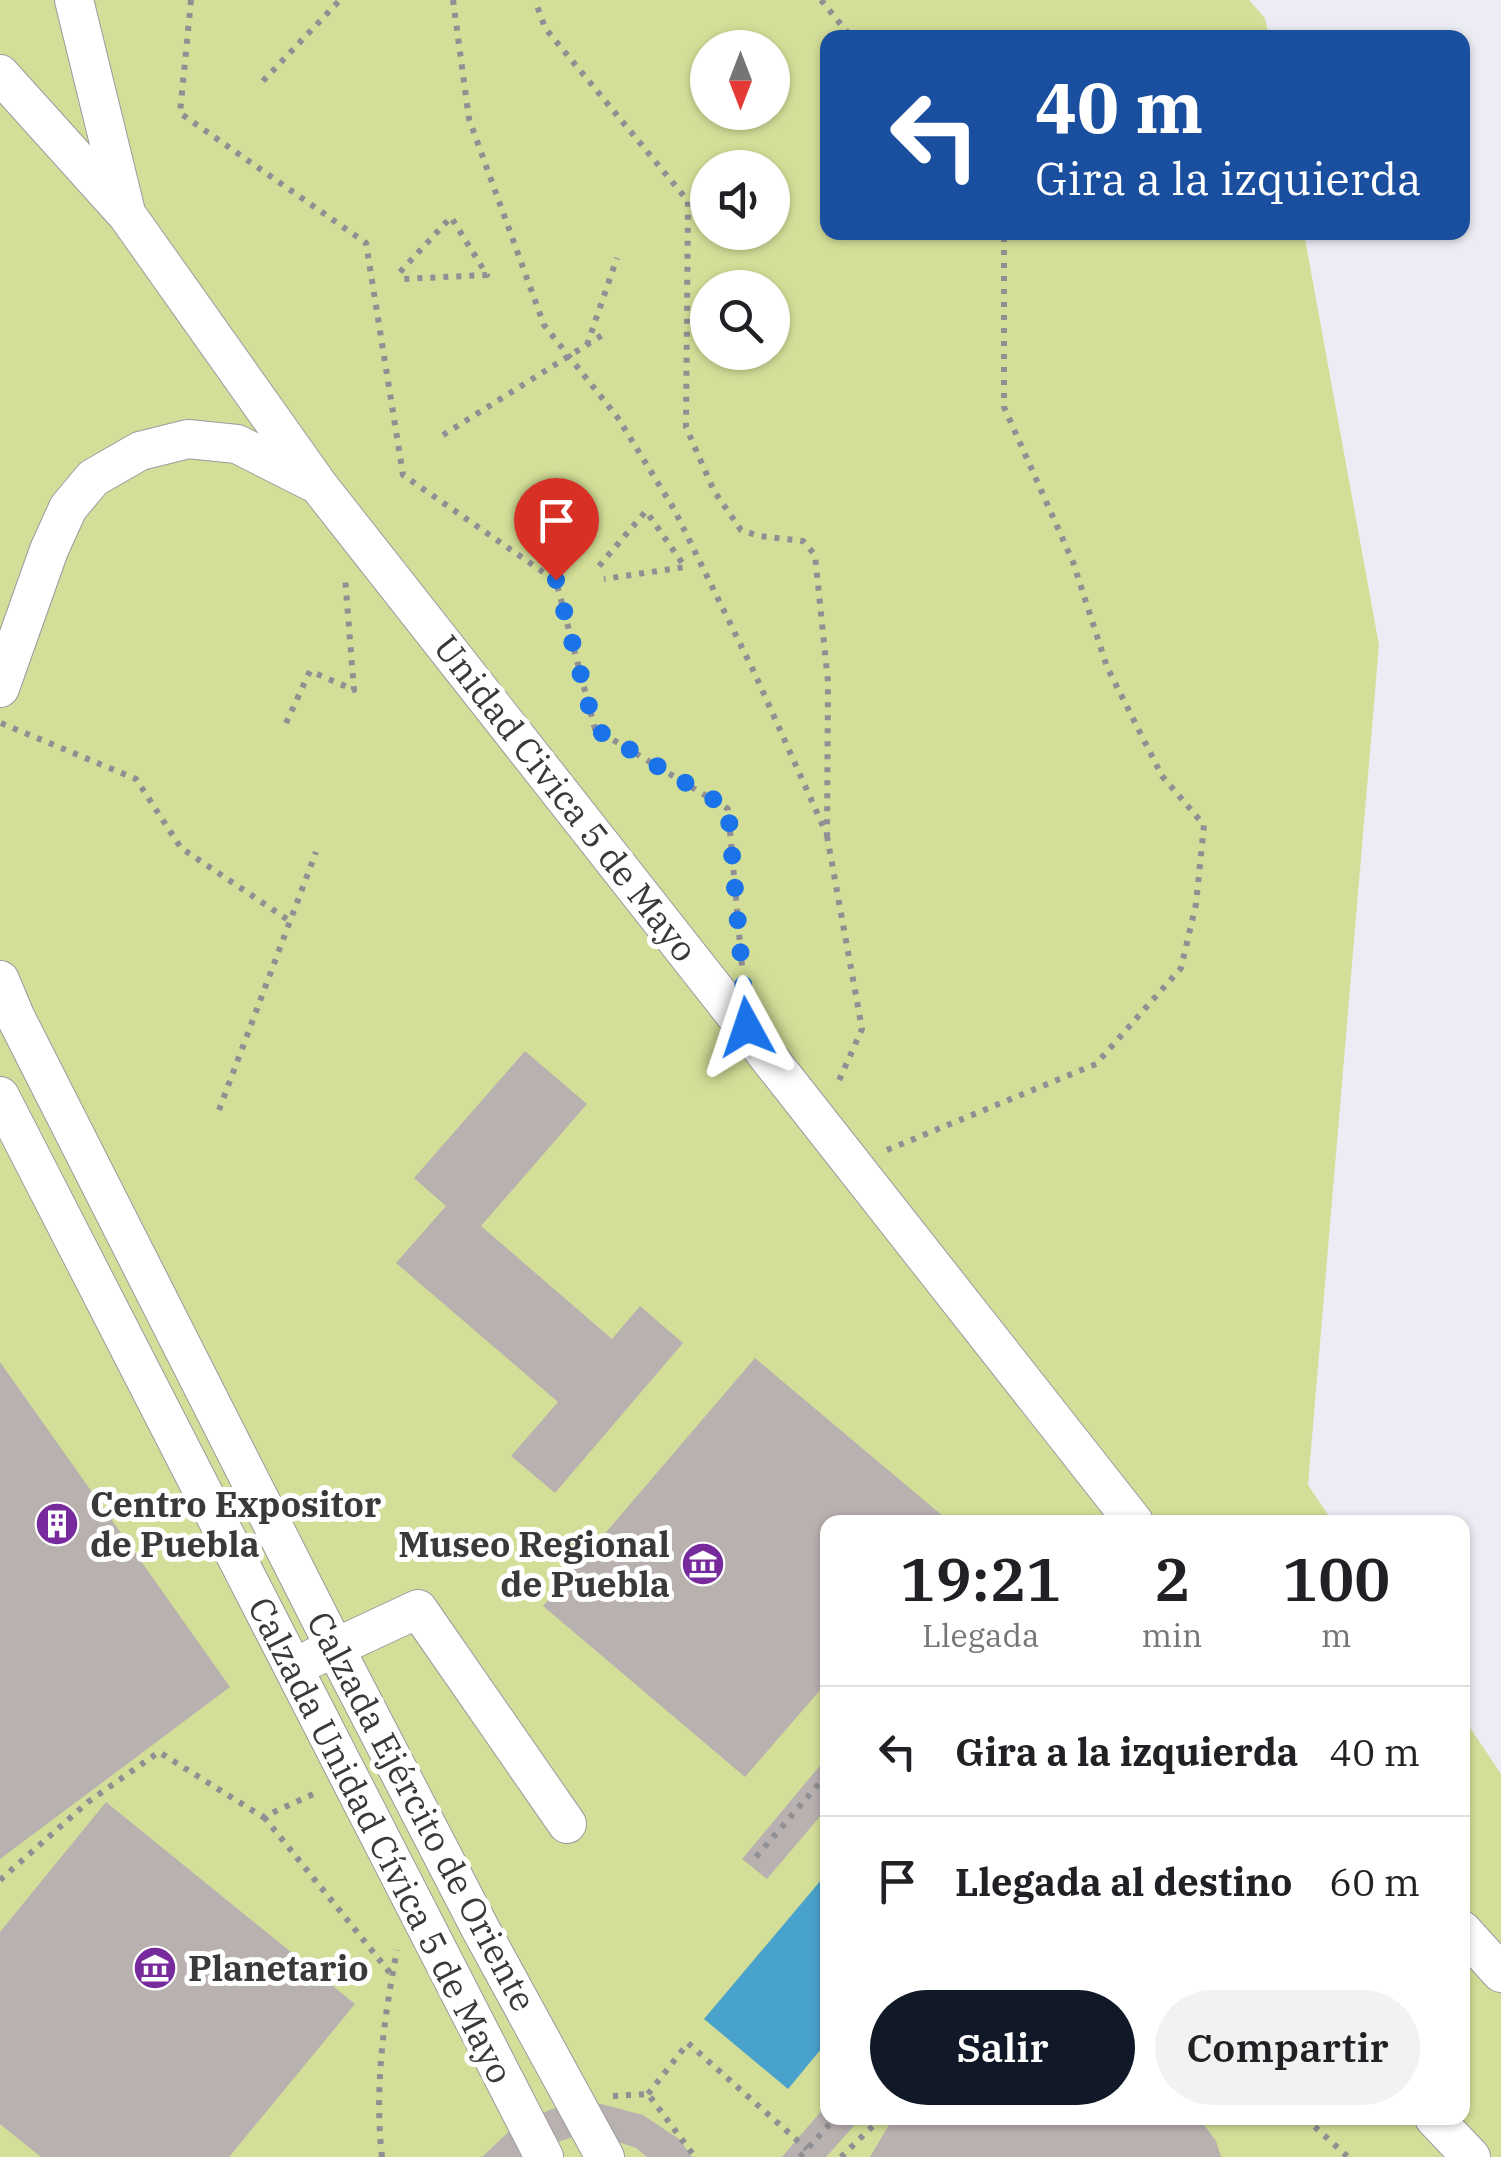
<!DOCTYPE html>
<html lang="es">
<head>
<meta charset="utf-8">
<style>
  :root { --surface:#fff; --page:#f2f2f2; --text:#202124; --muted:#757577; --line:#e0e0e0; --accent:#111827 }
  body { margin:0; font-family:"IBM Plex Serif",serif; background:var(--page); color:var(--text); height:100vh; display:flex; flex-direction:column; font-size:38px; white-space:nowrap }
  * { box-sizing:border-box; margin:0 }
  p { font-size:32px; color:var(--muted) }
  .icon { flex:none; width:55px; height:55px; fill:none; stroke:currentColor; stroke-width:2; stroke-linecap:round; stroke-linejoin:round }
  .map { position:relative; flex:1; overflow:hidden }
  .panel { position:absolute; left:820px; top:1515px; width:650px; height:610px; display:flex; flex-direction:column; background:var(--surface); border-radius:20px; box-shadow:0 2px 8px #0004 }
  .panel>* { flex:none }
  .top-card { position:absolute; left:820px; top:30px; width:650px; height:210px; border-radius:20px; box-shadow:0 2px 8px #0004; background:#1a4fa0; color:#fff; overflow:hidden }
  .needle { width:65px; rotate:180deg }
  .fabs { position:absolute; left:690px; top:30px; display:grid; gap:20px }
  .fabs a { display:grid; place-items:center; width:100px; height:100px; border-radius:50%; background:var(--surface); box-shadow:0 2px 8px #0004; font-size:50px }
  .pin { position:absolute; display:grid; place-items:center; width:85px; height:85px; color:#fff; margin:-102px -42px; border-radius:50% 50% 50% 0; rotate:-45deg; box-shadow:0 0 10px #0007 }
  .pin .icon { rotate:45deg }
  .me { position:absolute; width:110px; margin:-55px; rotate:355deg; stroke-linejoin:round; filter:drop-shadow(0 0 8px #0008) }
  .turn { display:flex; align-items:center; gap:35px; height:210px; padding:0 50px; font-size:45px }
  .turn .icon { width:130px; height:130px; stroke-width:2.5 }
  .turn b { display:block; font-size:70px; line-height:85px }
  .eta { display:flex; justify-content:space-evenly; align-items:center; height:170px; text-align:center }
  .eta b { font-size:60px; font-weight:600; line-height:70px }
  .button { display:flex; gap:20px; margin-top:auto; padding:20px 50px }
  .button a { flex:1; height:115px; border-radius:60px; background:var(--accent); color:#fff; font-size:40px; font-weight:600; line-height:115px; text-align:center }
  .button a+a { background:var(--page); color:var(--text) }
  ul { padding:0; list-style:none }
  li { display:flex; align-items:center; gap:30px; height:130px; padding:0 50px; border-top:2px solid var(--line) }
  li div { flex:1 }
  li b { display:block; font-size:38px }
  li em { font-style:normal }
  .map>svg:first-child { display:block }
  .green { fill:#d3df98; fill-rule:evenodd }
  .water { fill:#49a2cb }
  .building { fill:#b9b1b0 }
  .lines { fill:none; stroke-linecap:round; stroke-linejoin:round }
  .minor-casing { stroke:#9a9aa1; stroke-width:40 }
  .path { stroke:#8f8f94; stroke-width:6; stroke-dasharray:5 8; stroke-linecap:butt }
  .minor { stroke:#fff; stroke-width:38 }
  .path-bridge { stroke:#8f8f94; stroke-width:6; stroke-dasharray:5 8; stroke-linecap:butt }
  .route { stroke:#1a73e8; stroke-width:18; stroke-dasharray:0 32.4 }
  .labels { text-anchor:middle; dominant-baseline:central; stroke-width:10; stroke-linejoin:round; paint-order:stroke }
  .street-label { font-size:35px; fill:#39393c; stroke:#fff }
  .poi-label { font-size:35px; font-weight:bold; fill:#39393c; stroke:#fff; text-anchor:start }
</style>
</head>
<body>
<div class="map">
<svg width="1501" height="2157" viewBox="0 0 1501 2157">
  <rect width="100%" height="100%" fill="#ecedf4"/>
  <path class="green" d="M0 0H1249L1265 18 1269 37 828 38V232L1304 233 1379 645 1308 1485 1333 1522H828V2118H1462L1463 1717 1501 1774V2157H0ZM708 48H772V112H708ZM708 168H772V232H708ZM708 288H772V352H708Z"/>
  <path class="water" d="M827 1873V2042L788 2089 704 2019Z"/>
  <g class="building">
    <path d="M525 1051 587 1104 481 1226 612 1339 640 1306 683 1343 555 1493 511 1456 558 1402 396 1263 446 1206 414 1178Z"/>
    <path d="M755 1358 950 1522H828V1681L745 1777 543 1606Z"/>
    <path d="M0 1362 230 1687 0 1859Z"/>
    <path d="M828 1756V1807L767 1879 742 1859Z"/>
    <path d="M106 1802 355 2004 229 2157H41L0 2124V1932Z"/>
    <path d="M828 2103V2118H861L826 2157H782Z"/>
    <path d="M601 2104 643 2115 679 2139 692 2157H647L636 2148 607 2138 575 2136 544 2147 530 2157H482L518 2123 557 2107Z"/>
    <path d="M893 2118H1199L1216 2141 1221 2157H870Z"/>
  </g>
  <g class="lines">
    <g class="minor-casing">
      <g id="minor">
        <path d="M74 0 125 208"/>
        <path d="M0 74 127 215 319 486 1134 1522"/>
        <path d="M0 688 49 550 68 508 93 478 140 451 188 439 237 444 312 482"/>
        <path d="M0 980 15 1016 334 1646 480 1928 605 2157"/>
        <path d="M0 1096 544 2157"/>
        <path d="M313 1658 418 1609 567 1824"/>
        <path d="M1462 1930 1501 1973"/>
        <path d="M1434 2118 1471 2157"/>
      </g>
    </g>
    <g class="path">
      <path d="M191 0 180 113 366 243 403 475 556 581 595 729 728 809 742 966"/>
      <path d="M453 0 469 119 544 325 618 418 674 509 755 674 827 835 828 682 815 555 803 541 759 536 741 530 714 491 686 427 688 201 545 28 535 0"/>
      <path d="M821 0 852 38"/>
      <path d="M263 81 340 0"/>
      <path d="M400 272 451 217 487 275 402 279"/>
      <path d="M587 345 617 258"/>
      <path d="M599 566 646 511 685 567 604 579"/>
      <path d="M1 723 136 779 181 848 290 921"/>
      <path d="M286 723 310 671 354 690 345 577"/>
      <path d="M827 836 862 1029 837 1085"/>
      <path d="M219 1110 316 852"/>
      <path d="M887 1150 1096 1064 1181 968 1196 904 1204 825 1162 776 1107 667 1073 562 1004 407V232"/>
      <path d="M264 1817 391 1974"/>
      <path d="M756 1857 828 1773"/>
      <path d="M0 1880 88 1802 159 1752 263 1817 320 1791"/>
      <path d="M648 2094 688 2043 807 2149"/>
      <path d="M613 2096 648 2094 695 2157"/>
      <path d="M1305 2118 1348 2157"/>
      <path d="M382 2157C374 2088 384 2018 397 1950"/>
      <path d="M800 2157 835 2118"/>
      <path d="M841 2157 881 2118"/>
    </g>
    <use href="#minor" class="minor"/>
    <path class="path-bridge" d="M443 435 604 334"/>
  </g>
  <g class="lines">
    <path class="route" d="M556 580 595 729 728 808 747 1027"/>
  </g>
  <defs>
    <g id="building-disc" transform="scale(2.25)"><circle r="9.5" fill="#772a9c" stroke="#fff"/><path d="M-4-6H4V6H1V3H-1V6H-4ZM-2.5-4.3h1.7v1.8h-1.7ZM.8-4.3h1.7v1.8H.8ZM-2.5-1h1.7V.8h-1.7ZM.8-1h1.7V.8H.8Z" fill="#fff"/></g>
    <g id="museum-disc" transform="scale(2.25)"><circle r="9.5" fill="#772a9c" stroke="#fff"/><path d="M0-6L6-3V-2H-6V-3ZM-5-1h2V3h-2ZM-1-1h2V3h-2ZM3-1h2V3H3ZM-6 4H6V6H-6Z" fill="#fff"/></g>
  </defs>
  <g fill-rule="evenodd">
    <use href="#building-disc" x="57" y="1524"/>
    <use href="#museum-disc" x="703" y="1564"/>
    <use href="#museum-disc" x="155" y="1968"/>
  </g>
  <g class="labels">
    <g class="street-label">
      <text transform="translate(566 798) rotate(52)">Unidad Civica 5 de Mayo</text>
      <text transform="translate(422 1811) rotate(62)">Calzada Ejército de Oriente</text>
      <text transform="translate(381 1840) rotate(63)">Calzada Unidad Cívica 5 de Mayo</text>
    </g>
    <g class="poi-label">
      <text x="90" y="1504">Centro Expositor<tspan x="90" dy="40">de Puebla</tspan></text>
      <text x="670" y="1544" text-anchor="end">Museo Regional<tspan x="670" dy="40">de Puebla</tspan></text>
      <text x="188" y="1968">Planetario</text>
    </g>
  </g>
</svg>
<div class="fabs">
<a><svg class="needle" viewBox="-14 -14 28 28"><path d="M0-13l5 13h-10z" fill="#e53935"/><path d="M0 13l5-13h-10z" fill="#757577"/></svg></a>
<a><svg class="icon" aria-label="sound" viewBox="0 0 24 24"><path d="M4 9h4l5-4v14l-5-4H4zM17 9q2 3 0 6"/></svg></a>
<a><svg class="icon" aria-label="search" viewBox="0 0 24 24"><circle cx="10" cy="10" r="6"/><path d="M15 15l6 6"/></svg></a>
</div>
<div class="pin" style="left:556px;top:580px;background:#d93025"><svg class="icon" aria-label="arrive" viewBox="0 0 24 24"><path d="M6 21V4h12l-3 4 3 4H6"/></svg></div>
<svg class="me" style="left:747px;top:1027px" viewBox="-20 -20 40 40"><path d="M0-17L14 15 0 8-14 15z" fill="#1a73e8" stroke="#fff" stroke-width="4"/></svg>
<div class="top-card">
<div class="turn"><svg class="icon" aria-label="left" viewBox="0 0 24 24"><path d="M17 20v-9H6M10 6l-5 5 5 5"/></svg><div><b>40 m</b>Gira a la izquierda</div></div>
</div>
<section class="panel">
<div class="eta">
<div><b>19:21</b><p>Llegada</p></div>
<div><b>2</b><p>min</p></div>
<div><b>100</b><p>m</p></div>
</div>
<ul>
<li><svg class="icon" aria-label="left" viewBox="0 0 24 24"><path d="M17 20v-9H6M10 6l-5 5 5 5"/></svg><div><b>Gira a la izquierda</b></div><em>40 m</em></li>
<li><svg class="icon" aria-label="arrive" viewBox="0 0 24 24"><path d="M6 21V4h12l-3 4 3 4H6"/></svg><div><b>Llegada al destino</b></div><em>60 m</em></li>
</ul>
<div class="button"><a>Salir</a><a>Compartir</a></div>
</section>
</div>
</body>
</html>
